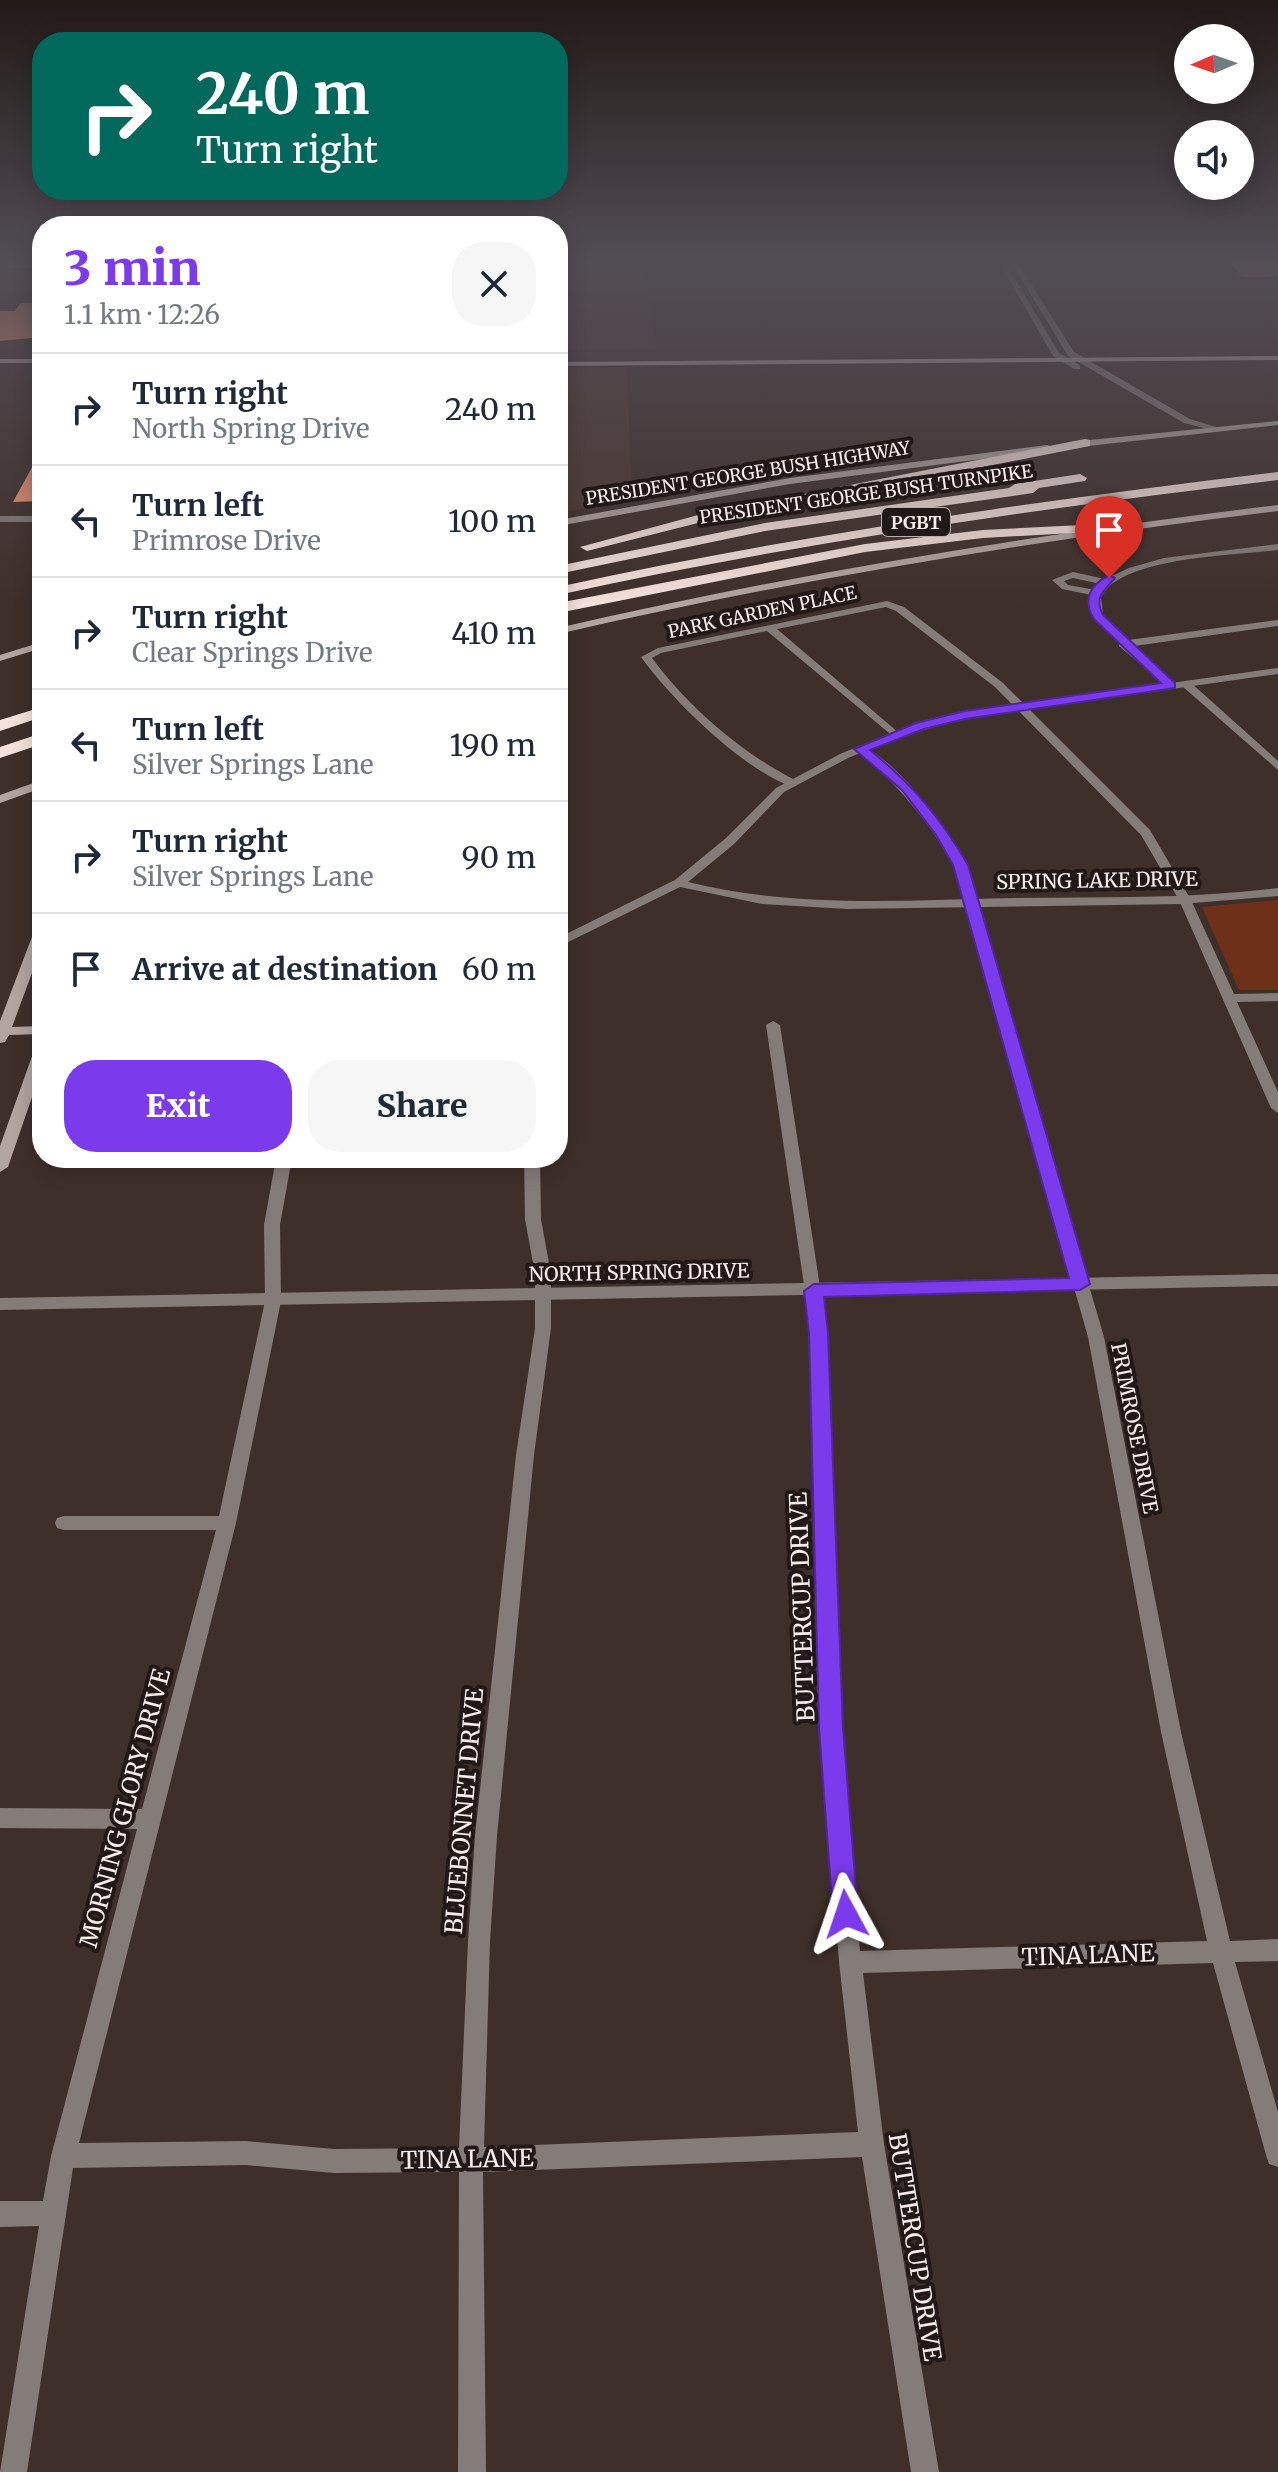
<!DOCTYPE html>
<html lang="en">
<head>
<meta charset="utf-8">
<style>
  :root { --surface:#fff; --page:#f6f6f7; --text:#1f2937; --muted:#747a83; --line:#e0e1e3; --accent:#7c3aed }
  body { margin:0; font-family:Merriweather,serif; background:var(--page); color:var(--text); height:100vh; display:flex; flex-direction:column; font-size:30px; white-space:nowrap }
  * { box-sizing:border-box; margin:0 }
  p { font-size:26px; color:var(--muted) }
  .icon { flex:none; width:44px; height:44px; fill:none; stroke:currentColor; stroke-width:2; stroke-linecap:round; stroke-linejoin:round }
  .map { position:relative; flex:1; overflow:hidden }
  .side { position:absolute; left:32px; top:216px; width:536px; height:952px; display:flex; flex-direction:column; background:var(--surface); border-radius:32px; box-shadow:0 4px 20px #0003 }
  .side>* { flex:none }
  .hud { position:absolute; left:32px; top:32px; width:536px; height:168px; border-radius:32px; box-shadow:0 4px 20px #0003; background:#00695c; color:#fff; overflow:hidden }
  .needle { width:52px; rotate:268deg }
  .tools { position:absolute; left:1174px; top:24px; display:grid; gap:16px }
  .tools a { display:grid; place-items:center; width:80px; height:80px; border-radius:50%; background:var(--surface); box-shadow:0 4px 20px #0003; font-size:40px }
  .pin { position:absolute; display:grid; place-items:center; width:68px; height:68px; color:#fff; margin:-82px -34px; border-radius:50% 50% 50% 0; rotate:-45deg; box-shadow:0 0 8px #0007 }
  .pin .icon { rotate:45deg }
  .me { position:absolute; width:88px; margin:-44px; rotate:355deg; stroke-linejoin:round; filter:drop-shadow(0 0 6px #0008) }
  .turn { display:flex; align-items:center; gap:28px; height:168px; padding:0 32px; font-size:36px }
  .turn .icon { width:104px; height:104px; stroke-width:2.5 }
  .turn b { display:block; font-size:56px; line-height:68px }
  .round { display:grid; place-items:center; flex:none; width:84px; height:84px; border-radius:32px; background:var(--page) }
  .headline { display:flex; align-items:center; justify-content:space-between; height:136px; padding:0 32px }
  h1 { font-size:48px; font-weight:800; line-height:60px; color:var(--accent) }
  .primary-button { display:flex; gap:16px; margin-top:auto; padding:16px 32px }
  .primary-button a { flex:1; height:92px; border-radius:32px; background:var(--accent); color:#fff; font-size:32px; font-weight:800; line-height:92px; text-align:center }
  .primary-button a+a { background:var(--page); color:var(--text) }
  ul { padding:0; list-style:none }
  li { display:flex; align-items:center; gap:24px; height:112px; padding:0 32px; border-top:2px solid var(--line) }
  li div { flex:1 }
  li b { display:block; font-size:30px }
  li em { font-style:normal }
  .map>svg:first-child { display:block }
  .built { fill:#4b352e }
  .green { fill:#6e3019 }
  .building { fill:#f99673 }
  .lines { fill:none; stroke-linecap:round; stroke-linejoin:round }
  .minor { fill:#847c79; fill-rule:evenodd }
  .tertiary { fill:#847c79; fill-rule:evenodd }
  .secondary { fill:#b2a5a0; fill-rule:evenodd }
  .motorway { fill:#f5e1da; fill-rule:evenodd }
  .route { fill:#7c3aed; stroke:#51269a; stroke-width:2 }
  .labels { text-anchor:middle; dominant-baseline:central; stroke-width:8; stroke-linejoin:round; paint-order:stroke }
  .far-street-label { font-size:18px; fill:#f9eeeb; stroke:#201917 }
  .shield { fill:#201917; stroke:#b8aeab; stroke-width:2 }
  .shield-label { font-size:18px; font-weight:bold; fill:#f9eeeb }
  .street-label { font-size:20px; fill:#f9eeeb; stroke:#201917 }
  .near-street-label { font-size:24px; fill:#f9eeeb; stroke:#201917 }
</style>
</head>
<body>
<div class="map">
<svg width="1278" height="2472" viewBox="0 0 1278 2472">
  <rect width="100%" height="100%" fill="#3e2f2a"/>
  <g class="built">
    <path d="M0 260H42V295L0 296Z"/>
    <path d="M558 260H642L656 349 558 350Z"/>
    <path d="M627 367 632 501 558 513V368Z"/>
  </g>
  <path class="green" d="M1278 900V990H1239L1202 907Z"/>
  <g class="building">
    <path d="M1228 260H1278V276L1243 277Z"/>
    <path d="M42 302V337L0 341V311H15L21 303Z"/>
    <path d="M42 449V501L13 502Z"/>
  </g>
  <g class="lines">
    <g class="minor">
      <rect x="0" y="264" width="42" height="4"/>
      <rect x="0" y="516" width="42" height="6"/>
      <path d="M1278 544V550C1233 555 1149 557 1113 583 1108 586 1104 593 1101 597L1103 616 1128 640 1278 620V626L1134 646 1174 684V688L1170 689 1119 646V643L1093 617 1092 595 1062 589 1052 580 1073 572 1105 579 1129 568 1164 558ZM1073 578 1101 584 1096 590 1068 585 1064 581Z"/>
      <path d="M887 601 904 607 1003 683 1150 830 1191 900 1234 994 1278 993V1001L1237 1002 1278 1092V1113L1271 1108 1179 900 1141 835 995 687 896 611 886 607 777 629 899 733V737L895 738 767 631 661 653 652 658C688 707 743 754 797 781V785L793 787C744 771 671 699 641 657L658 648Z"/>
      <path d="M1182 682H1190L1278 761V770L1182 686Z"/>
      <path d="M861 746C901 762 945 829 966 865L1104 1337 1181 1732 1230 1941 1278 1939V1961L1235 1962 1278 2112V2167L1269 2164 1266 2155 1213 1963 863 1973 884 2144 939 2472H911L862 2157 483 2172 486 2472H458L459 2172 334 2173 246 2165 73 2168 27 2472H0L39 2226 0 2227V2201H43L51 2156 137 1829 0 1828V1808L142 1809 216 1530H64L57 1528 55 1523 57 1518 64 1516H219L265 1301 264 1225 276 1158H292L280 1225 281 1301 236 1523 79 2143 246 2141 334 2149 459 2148 468 1941 475 1836 516 1455 535 1328V1274L525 1219 524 1158H540L541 1219 551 1274V1328L534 1455 497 1836 490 1941 484 2147 858 2132 839 1962 821 1728 811 1333 766 1025 773 1021 780 1025 827 1333 841 1728 860 1951 1207 1941 1161 1732 1088 1337 954 865C928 821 897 783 857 751V747Z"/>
    </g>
    <g class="tertiary">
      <path d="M998 260H1004L1059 353 1080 365V369H1074L1053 356Z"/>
      <path d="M1010 260H1016L1074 352 1190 419 1216 427V431L1184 423 1068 356Z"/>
      <path d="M1278 668V674L966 718 899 737 848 758 784 792 734 844 688 882C796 909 906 900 1016 898 1104 897 1191 899 1278 888V896L1181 904 847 909 762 904 680 887 558 947V938L675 880 726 838 776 788 840 754 891 733 965 712Z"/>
      <path d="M1278 1274V1286L0 1310V1298Z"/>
    </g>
    <g class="secondary">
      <path d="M1278 356V360L558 366V362Z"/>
      <rect x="0" y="359" width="42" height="4"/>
      <path d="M1278 421V425L1070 448 1066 445 1070 442Z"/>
      <path d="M1047 445 1050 446V450L790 484 558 526V520L790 478Z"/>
      <path d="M1278 505V511C1036 540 796 579 558 634V628C796 573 1036 534 1278 505Z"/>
      <path d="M42 642V648L0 661V655Z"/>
      <path d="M42 780V788L0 803V795Z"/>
      <path d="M42 925V946L12 1027 42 1026V1034L9 1035 5 1042 0 1043V1021L35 929Z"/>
      <path d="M42 1044V1068L8 1167 0 1172V1146L35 1048Z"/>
    </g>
    <g class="motorway">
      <path d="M1085 439 1090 440V446L702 522 587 551 580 547 702 514Z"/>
      <path d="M1278 472V480C1036 509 796 543 558 595V587C796 535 1036 501 1278 472Z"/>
      <path d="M1080 474 1087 478 1085 481 1039 488 1033 493 765 531 558 574V566L765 523 1009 488 1015 484Z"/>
      <path d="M1102 524 1107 525V531L983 538 865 552 558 613V603L865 544 983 530Z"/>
      <path d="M42 707V717L0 731V720Z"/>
      <path d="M42 733V744L0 758V747Z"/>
    </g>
  </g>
  <linearGradient id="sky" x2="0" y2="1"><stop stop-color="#221a17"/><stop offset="0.43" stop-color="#524d55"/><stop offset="1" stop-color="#524d55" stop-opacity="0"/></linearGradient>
  <rect width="1278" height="606" fill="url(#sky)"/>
  <path class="route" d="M1109 575 1115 578C1103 592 1094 597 1103 615L1175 683V688L965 719 924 729 870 750C913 785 940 817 968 865L1090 1284 1080 1290 824 1297 828 1333 843 1728 858 1914 855 1922 846 1926 837 1922 833 1914 819 1728 809 1333 804 1291 814 1284 1069 1278 953 865 936 835 902 790 854 749 916 723 965 711 1161 683 1094 619C1082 600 1090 585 1109 575Z"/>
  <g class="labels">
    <g class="far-street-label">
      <text transform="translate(748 473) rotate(-9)">PRESIDENT GEORGE BUSH HIGHWAY</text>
      <text transform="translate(866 494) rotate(-8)">PRESIDENT GEORGE BUSH TURNPIKE</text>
      <text transform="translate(762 612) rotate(-12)">PARK GARDEN PLACE</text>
    </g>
    <rect class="shield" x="882" y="508" width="68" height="28" rx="6"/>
    <g class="shield-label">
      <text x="916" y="522">PGBT</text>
    </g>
    <g class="street-label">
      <text transform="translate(1097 880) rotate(-1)">SPRING LAKE DRIVE</text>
      <text transform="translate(639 1272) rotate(-1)">NORTH SPRING DRIVE</text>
      <text transform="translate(1135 1428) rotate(79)">PRIMROSE DRIVE</text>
    </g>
    <g class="near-street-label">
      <text transform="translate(802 1607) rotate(-92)">BUTTERCUP DRIVE</text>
      <text transform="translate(125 1808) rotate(-75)">MORNING GLORY DRIVE</text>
      <text transform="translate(464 1811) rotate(-85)">BLUEBONNET DRIVE</text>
      <text transform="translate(1088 1955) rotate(-2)">TINA LANE</text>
      <text transform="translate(467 2159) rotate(-1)">TINA LANE</text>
      <text transform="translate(915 2247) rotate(81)">BUTTERCUP DRIVE</text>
    </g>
  </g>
</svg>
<div class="tools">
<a><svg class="needle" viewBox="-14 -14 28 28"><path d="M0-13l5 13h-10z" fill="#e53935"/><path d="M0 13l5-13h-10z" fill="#747a83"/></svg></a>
<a><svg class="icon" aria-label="sound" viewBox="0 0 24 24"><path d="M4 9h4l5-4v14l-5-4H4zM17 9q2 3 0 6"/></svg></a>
</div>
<div class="pin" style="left:1109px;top:578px;background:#d93025"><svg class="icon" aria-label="arrive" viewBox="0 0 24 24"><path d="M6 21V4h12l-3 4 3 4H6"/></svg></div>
<svg class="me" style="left:846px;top:1914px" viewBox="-20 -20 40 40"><path d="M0-17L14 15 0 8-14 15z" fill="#7c3aed" stroke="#fff" stroke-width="4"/></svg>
<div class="hud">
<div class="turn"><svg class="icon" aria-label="right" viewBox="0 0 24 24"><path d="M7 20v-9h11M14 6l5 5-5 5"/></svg><div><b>240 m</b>Turn right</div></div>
</div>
<section class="side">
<div class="headline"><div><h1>3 min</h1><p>1.1 km · 12:26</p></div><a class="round"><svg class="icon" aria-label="close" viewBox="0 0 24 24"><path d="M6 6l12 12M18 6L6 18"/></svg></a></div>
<ul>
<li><svg class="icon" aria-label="right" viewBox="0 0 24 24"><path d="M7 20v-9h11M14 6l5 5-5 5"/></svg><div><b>Turn right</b><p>North Spring Drive</p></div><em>240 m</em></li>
<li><svg class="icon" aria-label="left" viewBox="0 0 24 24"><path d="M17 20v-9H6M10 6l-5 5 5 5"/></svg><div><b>Turn left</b><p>Primrose Drive</p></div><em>100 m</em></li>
<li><svg class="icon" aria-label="right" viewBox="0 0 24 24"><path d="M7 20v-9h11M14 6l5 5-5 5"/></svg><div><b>Turn right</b><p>Clear Springs Drive</p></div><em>410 m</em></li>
<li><svg class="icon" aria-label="left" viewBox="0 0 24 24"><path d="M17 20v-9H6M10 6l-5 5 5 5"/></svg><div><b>Turn left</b><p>Silver Springs Lane</p></div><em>190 m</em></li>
<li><svg class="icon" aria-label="right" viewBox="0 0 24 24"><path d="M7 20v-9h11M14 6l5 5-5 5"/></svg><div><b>Turn right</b><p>Silver Springs Lane</p></div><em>90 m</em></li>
<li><svg class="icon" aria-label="arrive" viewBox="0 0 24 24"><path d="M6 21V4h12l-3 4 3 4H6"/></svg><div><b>Arrive at destination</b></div><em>60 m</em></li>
</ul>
<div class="primary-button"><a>Exit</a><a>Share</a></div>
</section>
</div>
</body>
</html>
